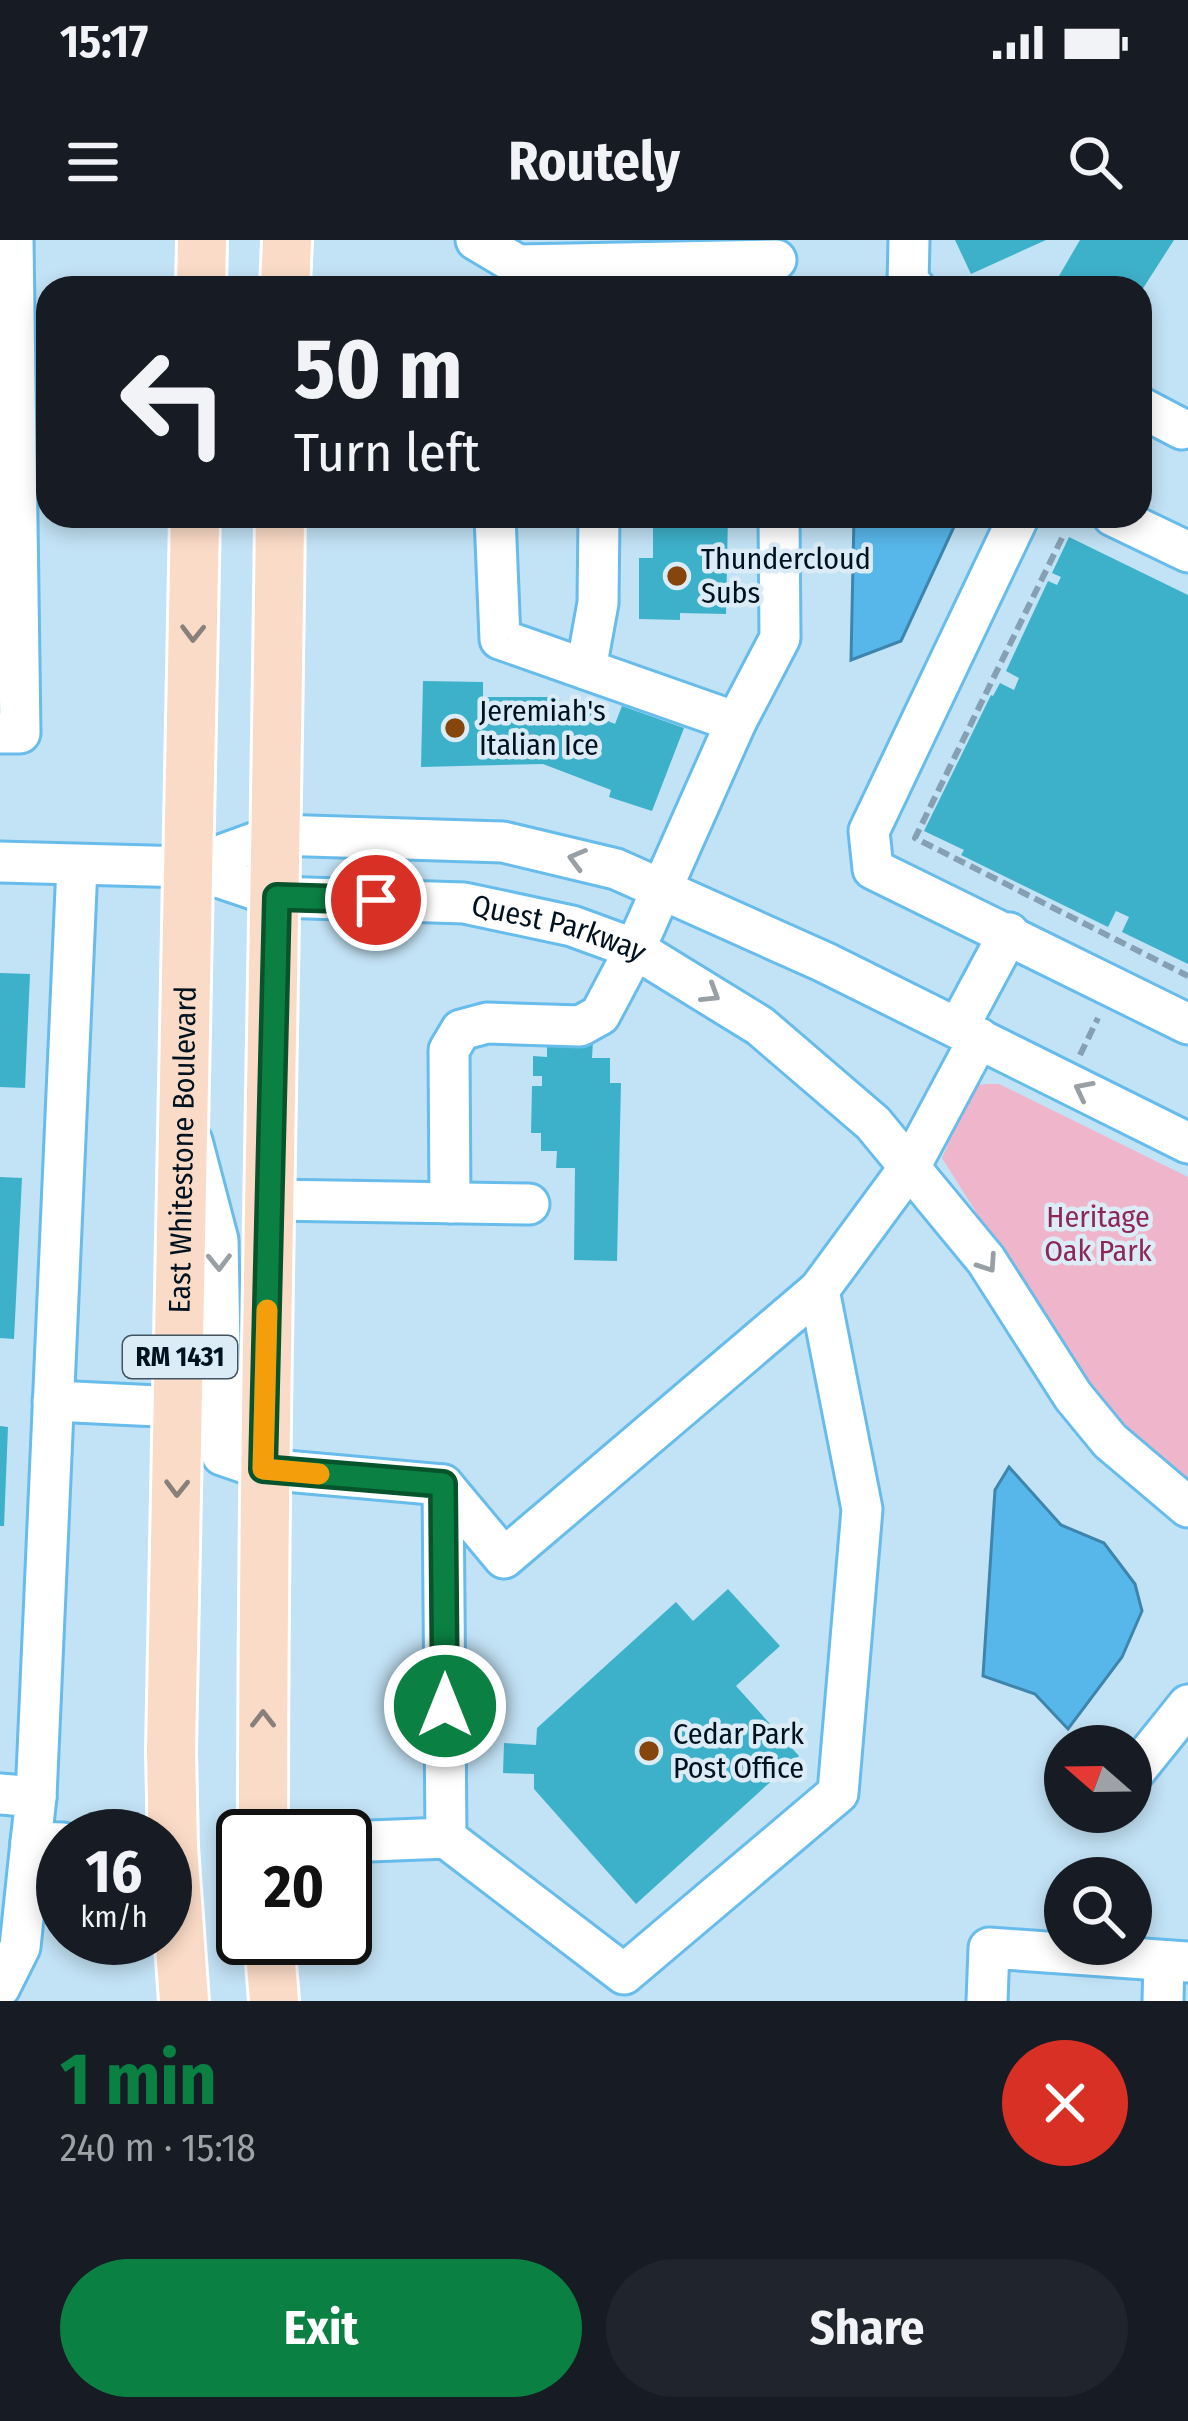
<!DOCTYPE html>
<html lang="en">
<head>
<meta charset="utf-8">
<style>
  :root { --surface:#171b24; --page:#20242c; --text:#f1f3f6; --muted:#9ea1a6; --accent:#0b8043 }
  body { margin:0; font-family:"Fira Sans Condensed",sans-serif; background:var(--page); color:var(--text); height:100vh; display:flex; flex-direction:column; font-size:45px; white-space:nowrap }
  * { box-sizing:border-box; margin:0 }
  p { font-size:39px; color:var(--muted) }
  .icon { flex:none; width:66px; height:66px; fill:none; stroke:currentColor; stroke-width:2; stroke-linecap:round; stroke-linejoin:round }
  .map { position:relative; height:1761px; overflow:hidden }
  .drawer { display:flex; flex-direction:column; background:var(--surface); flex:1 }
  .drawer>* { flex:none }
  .guide { position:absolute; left:36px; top:36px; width:1116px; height:252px; border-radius:36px; box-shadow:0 6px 18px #0003; background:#171b24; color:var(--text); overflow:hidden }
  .needle { width:78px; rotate:290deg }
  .controls { position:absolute; left:1044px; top:1485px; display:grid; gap:24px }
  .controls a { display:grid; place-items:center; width:108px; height:108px; border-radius:50%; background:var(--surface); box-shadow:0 6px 18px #0003; font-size:60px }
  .speed { position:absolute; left:36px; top:1569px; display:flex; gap:24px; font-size:60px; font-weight:700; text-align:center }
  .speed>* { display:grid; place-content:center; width:156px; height:156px; border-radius:50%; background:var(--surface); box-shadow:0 6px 18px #0003; line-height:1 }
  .speed small { font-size:30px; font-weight:400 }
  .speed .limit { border:6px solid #111; border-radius:18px; background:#fff; color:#111 }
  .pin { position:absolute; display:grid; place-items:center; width:102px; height:102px; color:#fff; margin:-51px; border:6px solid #fff; border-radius:50%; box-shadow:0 3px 12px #0007 }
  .me { position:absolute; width:132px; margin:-66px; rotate:0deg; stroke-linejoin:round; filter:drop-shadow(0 0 9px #0008) }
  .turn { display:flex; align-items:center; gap:42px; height:252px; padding:0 60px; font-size:54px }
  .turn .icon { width:156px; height:156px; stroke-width:2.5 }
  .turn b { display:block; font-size:84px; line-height:102px }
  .round { display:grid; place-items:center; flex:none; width:126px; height:126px; border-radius:63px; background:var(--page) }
  .overview { display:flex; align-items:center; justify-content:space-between; height:204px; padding:0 60px }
  h1 { font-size:72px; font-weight:700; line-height:90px; color:var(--accent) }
  .primary-button { display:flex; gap:24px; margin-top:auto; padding:24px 60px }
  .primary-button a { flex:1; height:138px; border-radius:72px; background:var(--accent); color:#fff; font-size:48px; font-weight:700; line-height:138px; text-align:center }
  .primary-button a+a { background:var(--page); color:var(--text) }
  .status { display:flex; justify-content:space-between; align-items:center; height:84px; padding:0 60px; background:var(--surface); direction:ltr }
  .status svg { height:33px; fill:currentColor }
  header { display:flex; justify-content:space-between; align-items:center; height:156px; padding:0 60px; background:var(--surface); font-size:54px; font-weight:700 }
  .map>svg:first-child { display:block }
  .green { fill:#efb5cb }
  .water { fill:#58b7ea; stroke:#3e85ad; stroke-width:3 }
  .building { fill:#3eb1ca }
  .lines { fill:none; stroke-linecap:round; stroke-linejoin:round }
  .minor-casing { stroke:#67bceb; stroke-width:45 }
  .major-casing { stroke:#fff; stroke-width:54 }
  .path { stroke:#85a0b2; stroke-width:6; stroke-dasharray:12 6; stroke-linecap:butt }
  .minor { stroke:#fff; stroke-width:39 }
  .major { stroke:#fadbc7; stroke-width:48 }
  .oneway { stroke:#8a807b }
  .oneway2 { stroke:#99a0a5 }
  .route-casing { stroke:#07532c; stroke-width:30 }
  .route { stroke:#0b8043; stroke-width:21 }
  .slow { stroke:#f59e0b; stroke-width:21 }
  .poi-dot { fill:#85450d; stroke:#dcecf6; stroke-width:4.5 }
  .labels { text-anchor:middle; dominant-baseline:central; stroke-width:9; stroke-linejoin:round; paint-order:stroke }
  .shield { fill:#dcecf6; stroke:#425360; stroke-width:3 }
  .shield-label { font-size:27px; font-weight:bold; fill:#00111f }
  .poi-label { font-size:30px; fill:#00111f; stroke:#dcecf6; text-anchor:start }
  .street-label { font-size:30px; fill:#00111f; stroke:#dcecf6 }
  .park-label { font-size:30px; fill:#8e2759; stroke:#dcecf6 }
</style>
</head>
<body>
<div class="status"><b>15:17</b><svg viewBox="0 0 49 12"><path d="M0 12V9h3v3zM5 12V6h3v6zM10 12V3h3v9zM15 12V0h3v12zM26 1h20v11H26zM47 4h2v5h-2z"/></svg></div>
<header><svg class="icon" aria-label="menu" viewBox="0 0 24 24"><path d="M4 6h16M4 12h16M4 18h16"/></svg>Routely<svg class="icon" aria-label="search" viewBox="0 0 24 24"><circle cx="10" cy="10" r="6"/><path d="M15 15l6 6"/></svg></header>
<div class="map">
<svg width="1188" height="1761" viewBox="0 0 1188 1761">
  <rect width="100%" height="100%" fill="#c2e2f5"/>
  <path class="green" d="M988 844H999L1188 937V1249L1137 1210 1084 1143 942 918 974 845Z"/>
  <g class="water">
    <path d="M854 276H959L901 401 851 420Z"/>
    <path d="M1009 1227 1061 1285 1104 1303 1135 1344 1142 1371 1122 1417 1068 1489 1035 1454 983 1436 995 1250Z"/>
  </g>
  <g class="building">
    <path d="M955 0H1046L971 34Z"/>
    <path d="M1080 0H1174L1140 53V48H1052Z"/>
    <path d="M653 276H728L726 374 680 373V380L639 379V318H653Z"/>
    <path d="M1069 297 1188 355V724L1122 692 1129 677 1116 671 1108 687 961 615 964 610 924 591 991 455 993 456 1000 443 1014 450 1019 438 1006 431 1048 341 1057 345 1061 337 1052 333Z"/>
    <path d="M423 441 483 442V457H552L615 484 622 466 684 488 652 571 609 557 611 550 543 524 421 527Z"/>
    <path d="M0 733 30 734 25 848 0 847Z"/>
    <path d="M547 800 593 801 592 818H610V843H621L617 1021 574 1020 575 928H556L557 911H541V893H531L532 846H542V836H533V816L547 817Z"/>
    <path d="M0 937 22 938 14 1099 0 1098Z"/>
    <path d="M0 1186 8 1187 4 1286H0Z"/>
    <path d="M728 1349 780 1406 736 1446 799 1516 636 1664 534 1549V1534L503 1533 504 1503 536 1505 537 1488 676 1362 693 1381Z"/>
  </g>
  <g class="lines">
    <g class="minor-casing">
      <g id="minor">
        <path d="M476 0 518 25 776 20"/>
        <path d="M909 0 908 44 915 48"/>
        <path d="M1140 167 1182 189"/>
        <path d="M495 276 500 399 736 482"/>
        <path d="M1019 276 869 591 873 629 1188 784"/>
        <path d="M1113 276 1188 312"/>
        <path d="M586 429 598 363 599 276"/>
        <path d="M0 493H20L13 0"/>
        <path id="s1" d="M0 622 188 627 277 657 464 663 572 686 635 709 760 786 873 883 986 1020 1073 1156 1110 1201 1188 1267"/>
        <path d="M188 627 276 595 503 602 616 629 824 722 1188 903"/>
        <path d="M958 788 1009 693"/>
        <path d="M192 901 218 1000 222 1215 263 1229 443 1245 504 1318 819 1050"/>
        <path d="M269 960 529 964"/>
        <path d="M450 963 449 810 461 790 487 783 580 786 600 775 635 709 736 482 780 398 779 276"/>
        <path d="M53 1161 179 1167"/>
        <path d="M443 1245 446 1598"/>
        <path d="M1131 1536 1188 1465"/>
        <path d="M0 1554 36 1557 31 1602 63 1603"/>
        <path d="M36 1557 77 626"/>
        <path d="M345 1602 446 1598 624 1734 838 1553 862 1269 819 1050 911 925 979 798"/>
        <path d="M0 1747 20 1707 31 1602"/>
        <path d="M987 1761 989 1708 1188 1722"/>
        <path d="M1163 1761 1164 1721"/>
      </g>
    </g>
    <g class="major-casing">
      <g id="major">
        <path d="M201 48 202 0"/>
        <path d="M285 48 287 0"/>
        <path d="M263 1596C263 1156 275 716 280 276"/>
        <path d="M269 1698 274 1761"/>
        <path id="s2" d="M184 1761 173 1607 171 1511 195 276"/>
      </g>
    </g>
    <g class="path">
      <path d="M1062 298 915 598 1188 736"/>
      <path d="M1080 815 1098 778"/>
    </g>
    <use href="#minor" class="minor"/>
    <use href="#major" class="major"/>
  </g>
  <defs><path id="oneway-chevron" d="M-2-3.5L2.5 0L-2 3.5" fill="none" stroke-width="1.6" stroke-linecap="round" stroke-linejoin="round" transform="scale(3)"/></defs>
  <g class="oneway">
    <use href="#oneway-chevron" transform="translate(193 393) rotate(91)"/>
    <use href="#oneway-chevron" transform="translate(177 1248) rotate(91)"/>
    <use href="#oneway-chevron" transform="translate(263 1479) rotate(-90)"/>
  </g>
  <g class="oneway2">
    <use href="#oneway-chevron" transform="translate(577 619) rotate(-165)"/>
    <use href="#oneway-chevron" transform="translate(711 754) rotate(32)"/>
    <use href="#oneway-chevron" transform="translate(1083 850) rotate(-153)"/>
    <use href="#oneway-chevron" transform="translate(219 1022) rotate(89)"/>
    <use href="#oneway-chevron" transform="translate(988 1024) rotate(56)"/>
  </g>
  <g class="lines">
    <g class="route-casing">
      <path id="route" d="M376 660 277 657 263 1229 443 1244 445 1466"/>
    </g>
    <use href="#route" class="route"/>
    <path class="slow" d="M267 1070 263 1229 319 1234"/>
  </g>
  <g class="poi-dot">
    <circle cx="677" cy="336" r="12"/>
    <circle cx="455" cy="488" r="12"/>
    <circle cx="649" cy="1511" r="12"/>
  </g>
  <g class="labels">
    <rect class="shield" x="123" y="1096" width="114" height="42" rx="9"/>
    <g class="shield-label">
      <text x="180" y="1117">RM 1431</text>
    </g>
    <g class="poi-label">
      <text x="701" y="319">Thundercloud<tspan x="701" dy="34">Subs</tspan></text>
      <text x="479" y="471">Jeremiah's<tspan x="479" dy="34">Italian Ice</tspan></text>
      <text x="673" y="1494">Cedar Park<tspan x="673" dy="34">Post Office</tspan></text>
    </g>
    <g class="street-label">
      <text stroke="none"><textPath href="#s1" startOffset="567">Quest Parkway</textPath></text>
      <text stroke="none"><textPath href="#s2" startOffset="852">East Whitestone Boulevard</textPath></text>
    </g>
    <g class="park-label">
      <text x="1098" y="977">Heritage<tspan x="1098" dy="34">Oak Park</tspan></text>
    </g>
  </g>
</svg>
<div class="controls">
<a><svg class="needle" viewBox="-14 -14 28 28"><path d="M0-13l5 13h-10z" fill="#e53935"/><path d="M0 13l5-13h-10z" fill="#9ea1a6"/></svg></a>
<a><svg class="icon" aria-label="search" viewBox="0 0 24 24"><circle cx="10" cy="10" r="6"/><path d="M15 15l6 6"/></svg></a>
</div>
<div class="speed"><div>16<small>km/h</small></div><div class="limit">20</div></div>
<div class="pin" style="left:376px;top:660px;background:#d93025"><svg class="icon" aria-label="arrive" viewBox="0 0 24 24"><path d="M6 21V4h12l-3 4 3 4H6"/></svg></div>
<svg class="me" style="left:445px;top:1466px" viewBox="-20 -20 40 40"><circle r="17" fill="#0b8043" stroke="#fff" stroke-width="3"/><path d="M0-11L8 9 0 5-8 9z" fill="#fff"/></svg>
<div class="guide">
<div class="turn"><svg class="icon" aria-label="left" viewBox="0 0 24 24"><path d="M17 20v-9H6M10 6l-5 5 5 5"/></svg><div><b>50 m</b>Turn left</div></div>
</div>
</div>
<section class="drawer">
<div class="overview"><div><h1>1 min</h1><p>240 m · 15:18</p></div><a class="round" style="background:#d93025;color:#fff"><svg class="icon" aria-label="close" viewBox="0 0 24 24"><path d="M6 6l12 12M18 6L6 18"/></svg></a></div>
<div class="primary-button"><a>Exit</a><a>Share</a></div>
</section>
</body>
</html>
